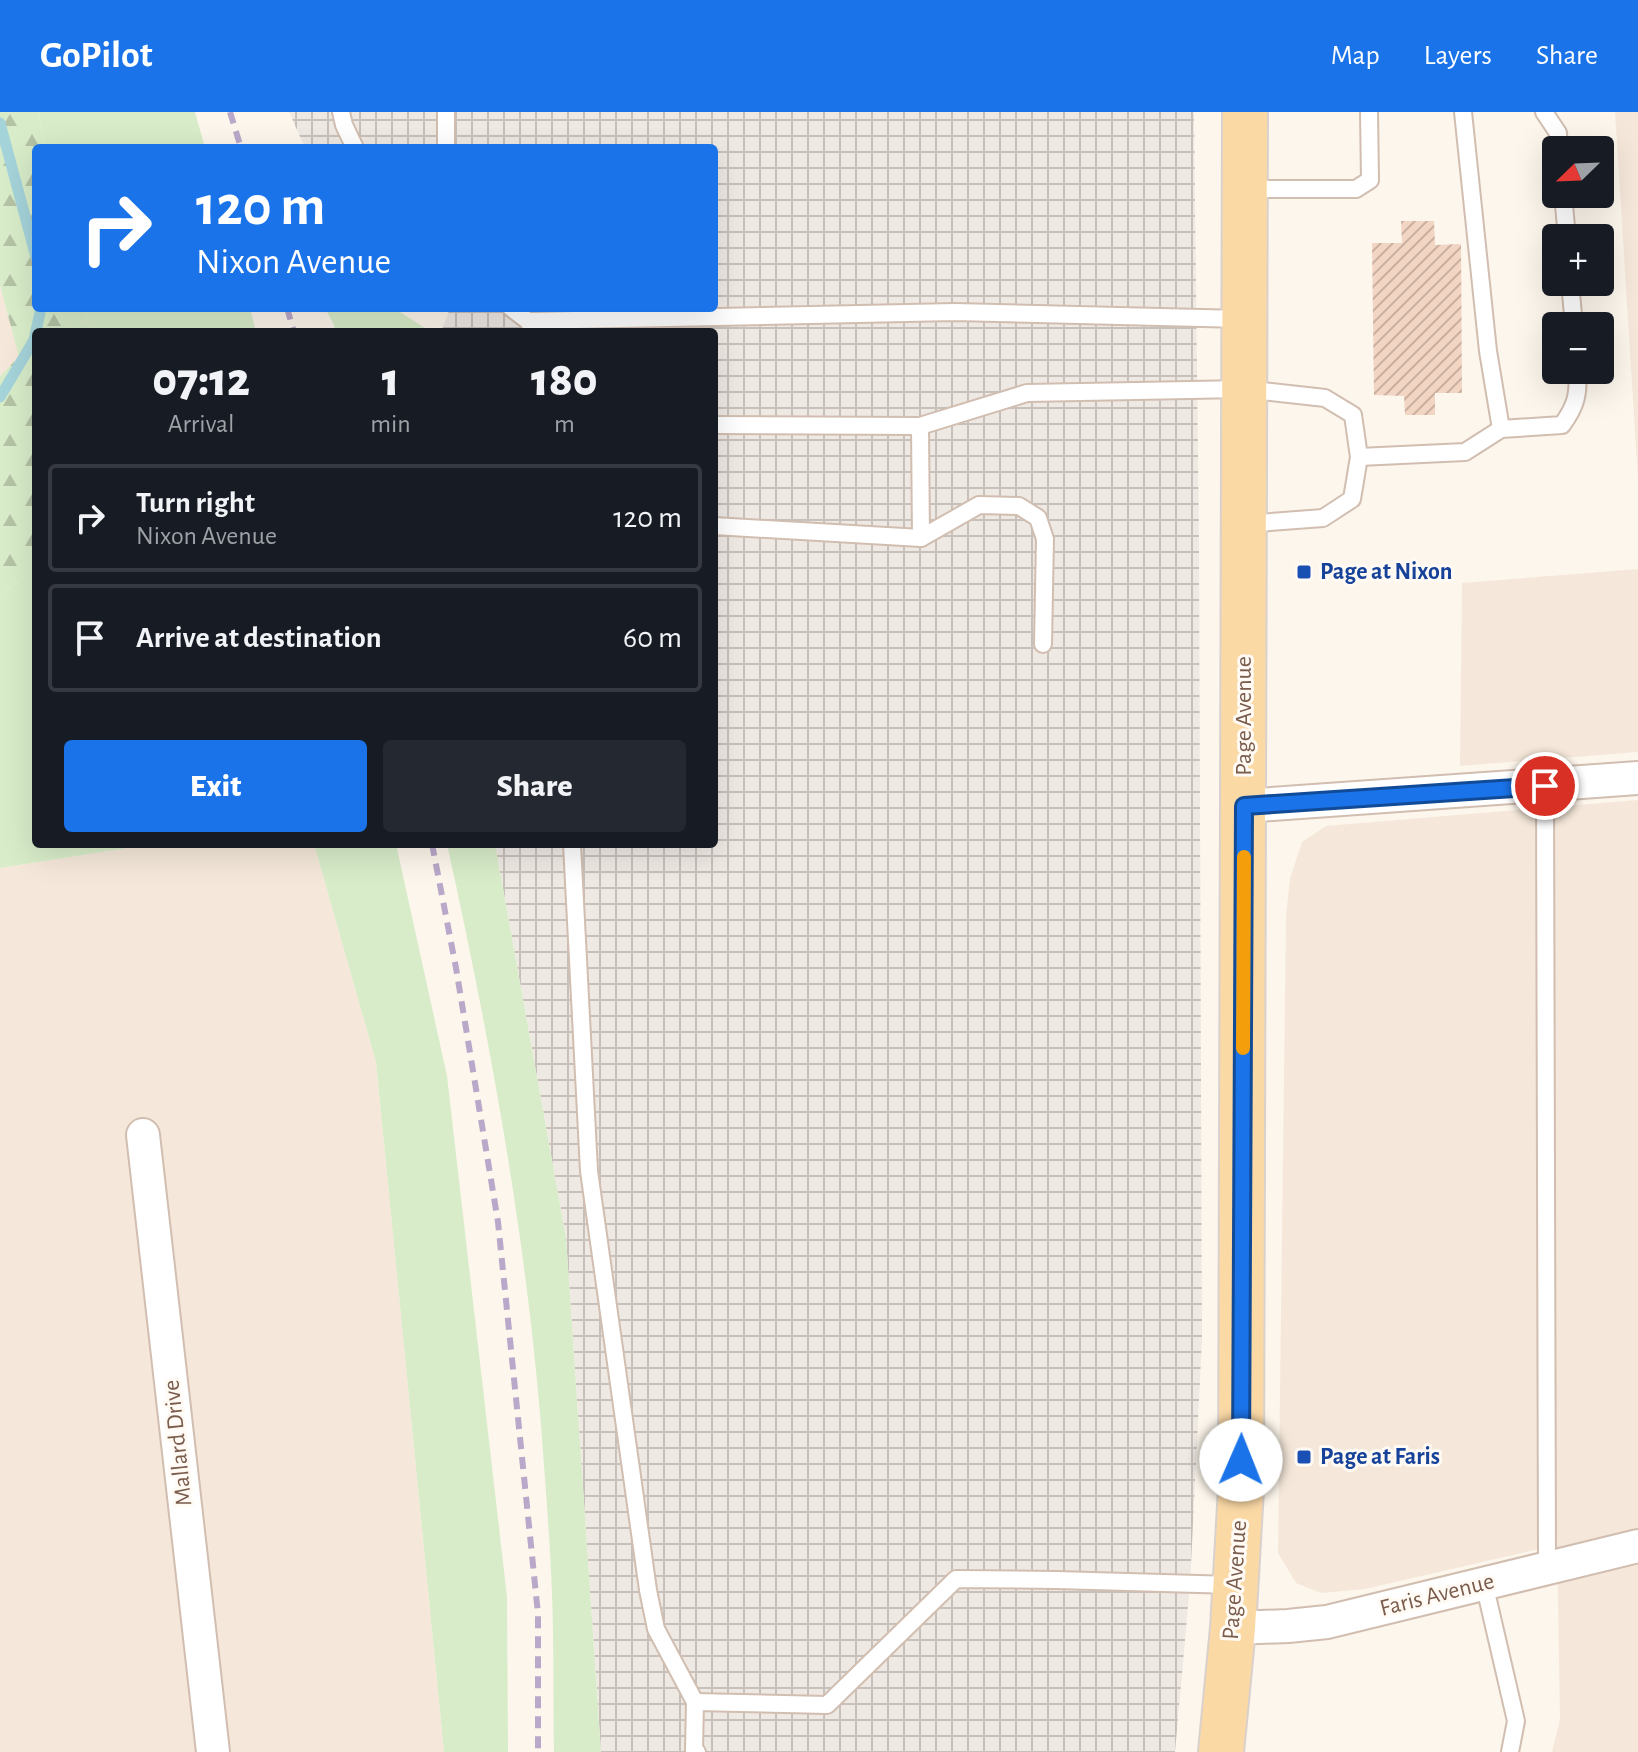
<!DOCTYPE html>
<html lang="en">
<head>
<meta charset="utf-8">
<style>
  :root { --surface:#171b24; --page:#242831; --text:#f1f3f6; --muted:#9ea1a6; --line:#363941; --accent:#1a73e8 }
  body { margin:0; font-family:"Alegreya Sans",sans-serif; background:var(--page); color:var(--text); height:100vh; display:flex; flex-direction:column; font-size:30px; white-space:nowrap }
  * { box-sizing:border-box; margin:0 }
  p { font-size:26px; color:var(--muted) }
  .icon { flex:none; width:44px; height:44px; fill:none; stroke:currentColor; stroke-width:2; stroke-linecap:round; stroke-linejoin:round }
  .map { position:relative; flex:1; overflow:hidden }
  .panel { position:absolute; left:32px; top:216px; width:686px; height:520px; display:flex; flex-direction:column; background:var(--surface); border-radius:8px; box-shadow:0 8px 32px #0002 }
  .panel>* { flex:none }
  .banner { position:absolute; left:32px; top:32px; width:686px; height:168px; border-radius:8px; box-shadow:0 8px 32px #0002; background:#1a73e8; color:#fff; overflow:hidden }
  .needle { width:52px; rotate:247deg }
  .fabs { position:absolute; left:1542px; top:24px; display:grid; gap:16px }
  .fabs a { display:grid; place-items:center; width:72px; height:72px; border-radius:8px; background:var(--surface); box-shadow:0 8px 32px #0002; font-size:40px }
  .pin { position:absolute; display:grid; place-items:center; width:68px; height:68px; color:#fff; margin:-34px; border:4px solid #fff; border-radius:50%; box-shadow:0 2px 8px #0007 }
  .me { position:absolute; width:88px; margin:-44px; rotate:1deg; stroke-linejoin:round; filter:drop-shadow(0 0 6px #0008) }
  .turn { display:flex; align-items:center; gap:28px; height:168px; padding:0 32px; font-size:36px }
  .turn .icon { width:104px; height:104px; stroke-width:2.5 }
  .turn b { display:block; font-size:56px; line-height:68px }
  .eta { display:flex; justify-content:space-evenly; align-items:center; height:136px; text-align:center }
  .eta b { font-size:48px; font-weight:800; line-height:56px }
  .action { display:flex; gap:16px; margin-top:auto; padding:16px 32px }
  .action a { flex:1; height:92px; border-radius:8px; background:var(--accent); color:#fff; font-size:32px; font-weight:800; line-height:92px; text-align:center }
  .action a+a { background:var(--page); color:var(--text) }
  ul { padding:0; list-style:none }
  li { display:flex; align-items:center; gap:24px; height:108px; margin:0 16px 12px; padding:0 16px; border:4px solid var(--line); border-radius:8px }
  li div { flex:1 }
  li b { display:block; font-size:30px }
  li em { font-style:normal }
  header { display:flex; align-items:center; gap:48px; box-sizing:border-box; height:112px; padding:0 40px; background:var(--accent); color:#fff }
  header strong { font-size:38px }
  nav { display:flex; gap:44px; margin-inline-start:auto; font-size:28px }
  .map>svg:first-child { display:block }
  .residential { fill:#f5e8da }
  .industrial { fill:url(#industrial-grid) }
  .green { fill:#d8ecc9 }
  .forest { fill:url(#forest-firs) }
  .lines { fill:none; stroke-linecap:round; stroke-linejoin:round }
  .stream { stroke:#a5d3da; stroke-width:11 }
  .building { fill:url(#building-hatch) }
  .lane-casing { stroke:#d1beb0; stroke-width:20 }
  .street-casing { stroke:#d1beb0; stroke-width:36 }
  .primary-casing { stroke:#dad1cd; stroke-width:48 }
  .lane { stroke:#fff; stroke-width:16 }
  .street { stroke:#fff; stroke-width:32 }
  .primary { stroke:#fbd9a5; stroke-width:44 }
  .rail { stroke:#b9a8c9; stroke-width:6; stroke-dasharray:12 8; stroke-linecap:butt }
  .route-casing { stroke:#114b97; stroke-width:20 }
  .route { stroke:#1a73e8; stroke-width:14 }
  .slow { stroke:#f59e0b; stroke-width:14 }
  .transit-dot { fill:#1a4fb4; stroke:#fffaf3; stroke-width:3 }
  .labels { text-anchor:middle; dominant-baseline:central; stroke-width:6; stroke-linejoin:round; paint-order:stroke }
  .transit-label { font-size:24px; font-weight:bold; fill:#164399; stroke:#fffaf3; text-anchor:start }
  .street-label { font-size:24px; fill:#7a5c4d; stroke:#fffaf3 }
</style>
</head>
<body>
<header>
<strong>GoPilot</strong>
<nav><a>Map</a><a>Layers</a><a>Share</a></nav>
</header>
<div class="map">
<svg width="1638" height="1640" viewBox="0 0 1638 1640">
  <defs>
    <pattern id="industrial-grid" width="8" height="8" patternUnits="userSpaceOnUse" patternTransform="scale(2)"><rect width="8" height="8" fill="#efe9e4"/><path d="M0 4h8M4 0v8" fill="none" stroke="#c7c0bb"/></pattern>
    <pattern id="forest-firs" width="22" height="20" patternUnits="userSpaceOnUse" patternTransform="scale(2)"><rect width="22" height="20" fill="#d8ecc9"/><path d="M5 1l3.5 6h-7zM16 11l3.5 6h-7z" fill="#b4c2a5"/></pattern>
    <pattern id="building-hatch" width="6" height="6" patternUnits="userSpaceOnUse" patternTransform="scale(2)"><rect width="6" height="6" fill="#f3d5c3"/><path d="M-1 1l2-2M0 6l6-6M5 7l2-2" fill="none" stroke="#cab0a1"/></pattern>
  </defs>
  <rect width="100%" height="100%" fill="#fdf6ec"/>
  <g class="residential">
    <path d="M1615 0H1638V368Z"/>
    <path d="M0 173 20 245 0 264Z"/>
    <path d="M1638 457V640L1460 654 1462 471Z"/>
    <path d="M1638 688V1640H1552L1560 1607 1557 1433 1365 1477 1321 1481 1296 1471 1278 1441 1286 804 1290 767 1302 730 1326 714Z"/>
    <path d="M153 732H314L376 950 444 1640H0V756Z"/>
  </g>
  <path class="industrial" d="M289 0H1194L1199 428 1202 1227 1190 1473 1175 1640H601L566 1126 495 732H714V220H441L450 196H714V36H305Z"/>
  <g class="green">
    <path d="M38 0H195L205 36H46Z"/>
    <path d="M84 196H250L256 220H90Z"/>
    <path d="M325 196H394L431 220H335L334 213Z"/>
    <path d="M36 455V732H153L0 756V483Z"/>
    <path d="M314 732H396L447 964 507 1485 508 1640H444L376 950Z"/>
    <path d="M447 732H495L566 1126 601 1640H554C553 1587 554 1535 552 1482 550 1426 545 1369 541 1313 525 1117 489 923 447 732Z"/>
  </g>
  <path class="forest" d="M0 0H38L46 36H36V196H84L90 220H36V455L0 483V264L19 245 0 173Z"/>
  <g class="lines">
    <g class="stream">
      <path d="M0 11 36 145"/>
      <path d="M0 285 34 228 41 196"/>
    </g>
  </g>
  <path class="building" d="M1401 109H1434L1435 133 1461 132 1462 281H1435V303H1405L1404 284 1374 283 1372 131H1402Z"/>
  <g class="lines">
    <g class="lane-casing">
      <g id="lane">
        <path d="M341 0 344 13 355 36"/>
        <path d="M446 0V36"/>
        <path d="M1463 0 1488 239 1501 317"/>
        <path d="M1544 0 1558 21 1559 38"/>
        <path d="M1246 77H1356L1370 68 1369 0"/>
        <path d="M1563 82 1567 126"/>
        <path d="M1570 170 1574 214"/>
        <path d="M511 196 528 209 534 220"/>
        <path d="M528 209 955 200 1243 207"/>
        <path d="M714 313 920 314 1027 281 1244 277 1325 286 1353 303 1359 345 1352 387 1323 406 1245 412"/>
        <path d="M920 314 921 426"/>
        <path d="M1359 345 1465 340 1501 317 1562 313C1576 294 1579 282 1577 258"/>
        <path d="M714 414 921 426 979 393 1019 394 1038 406 1045 427 1043 532"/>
        <path d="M1545 674 1547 1456"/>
        <path d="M572 732 589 1059 648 1478 656 1517 695 1590 694 1638 697 1640"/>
        <path d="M1484 1471 1516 1609 1510 1640"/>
        <path d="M695 1590 827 1593 956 1467 1057 1468 1234 1473"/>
      </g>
    </g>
    <g class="street-casing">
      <g id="street">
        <path d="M1244 694 1638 666"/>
        <path d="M143 1023 213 1640"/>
        <path d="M1233 1516 1288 1514 1327 1510 1638 1434"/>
      </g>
    </g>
    <g class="primary-casing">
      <path id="primary" d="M1221 1640 1233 1516 1241 1377 1245 0"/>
    </g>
    <use href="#lane" class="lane"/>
    <use href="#street" class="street"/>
    <use href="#primary" class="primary"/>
    <g class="rail">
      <path d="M230 0 241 36"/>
      <path d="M287 196 294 220"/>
      <path d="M432 732 456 856 498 1110 538 1502V1640"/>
    </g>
  </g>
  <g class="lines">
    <g class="route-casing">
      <path id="route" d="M1241 1348 1244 694 1545 674"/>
    </g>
    <use href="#route" class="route"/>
    <path class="slow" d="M1243 936 1244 745"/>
  </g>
  <g class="transit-dot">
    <rect x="1296" y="452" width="16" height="16" rx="4"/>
    <rect x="1296" y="1337" width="16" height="16" rx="4"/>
  </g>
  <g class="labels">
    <g class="transit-label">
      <text x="1320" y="460">Page at Nixon</text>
      <text x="1320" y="1345">Page at Faris</text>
    </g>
    <g class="street-label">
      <text transform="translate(1244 604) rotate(-90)">Page Avenue</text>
      <text transform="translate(178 1331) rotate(-96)">Mallard Drive</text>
      <text transform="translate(1235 1468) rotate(-86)">Page Avenue</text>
      <text transform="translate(1437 1483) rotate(-14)">Faris Avenue</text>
    </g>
  </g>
</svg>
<div class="fabs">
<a><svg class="needle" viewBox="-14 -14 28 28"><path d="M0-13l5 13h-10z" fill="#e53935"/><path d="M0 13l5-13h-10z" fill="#9ea1a6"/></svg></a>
<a>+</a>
<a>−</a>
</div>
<div class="pin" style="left:1545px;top:674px;background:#d93025"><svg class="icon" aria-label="arrive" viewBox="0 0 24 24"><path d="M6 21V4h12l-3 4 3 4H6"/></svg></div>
<svg class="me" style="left:1241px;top:1348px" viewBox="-20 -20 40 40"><circle r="19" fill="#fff"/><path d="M0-13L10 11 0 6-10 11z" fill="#1a73e8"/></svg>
<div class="banner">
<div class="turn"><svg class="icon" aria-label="right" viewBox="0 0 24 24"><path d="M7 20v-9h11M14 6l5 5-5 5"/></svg><div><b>120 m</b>Nixon Avenue</div></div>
</div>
<section class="panel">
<div class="eta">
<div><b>07:12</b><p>Arrival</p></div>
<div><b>1</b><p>min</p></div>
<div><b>180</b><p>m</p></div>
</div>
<ul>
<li><svg class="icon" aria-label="right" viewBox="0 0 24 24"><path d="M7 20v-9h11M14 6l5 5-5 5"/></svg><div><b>Turn right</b><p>Nixon Avenue</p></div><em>120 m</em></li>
<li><svg class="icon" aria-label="arrive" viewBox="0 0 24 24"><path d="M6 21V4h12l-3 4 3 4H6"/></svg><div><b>Arrive at destination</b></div><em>60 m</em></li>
</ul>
<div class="action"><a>Exit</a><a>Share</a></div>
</section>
</div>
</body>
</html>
